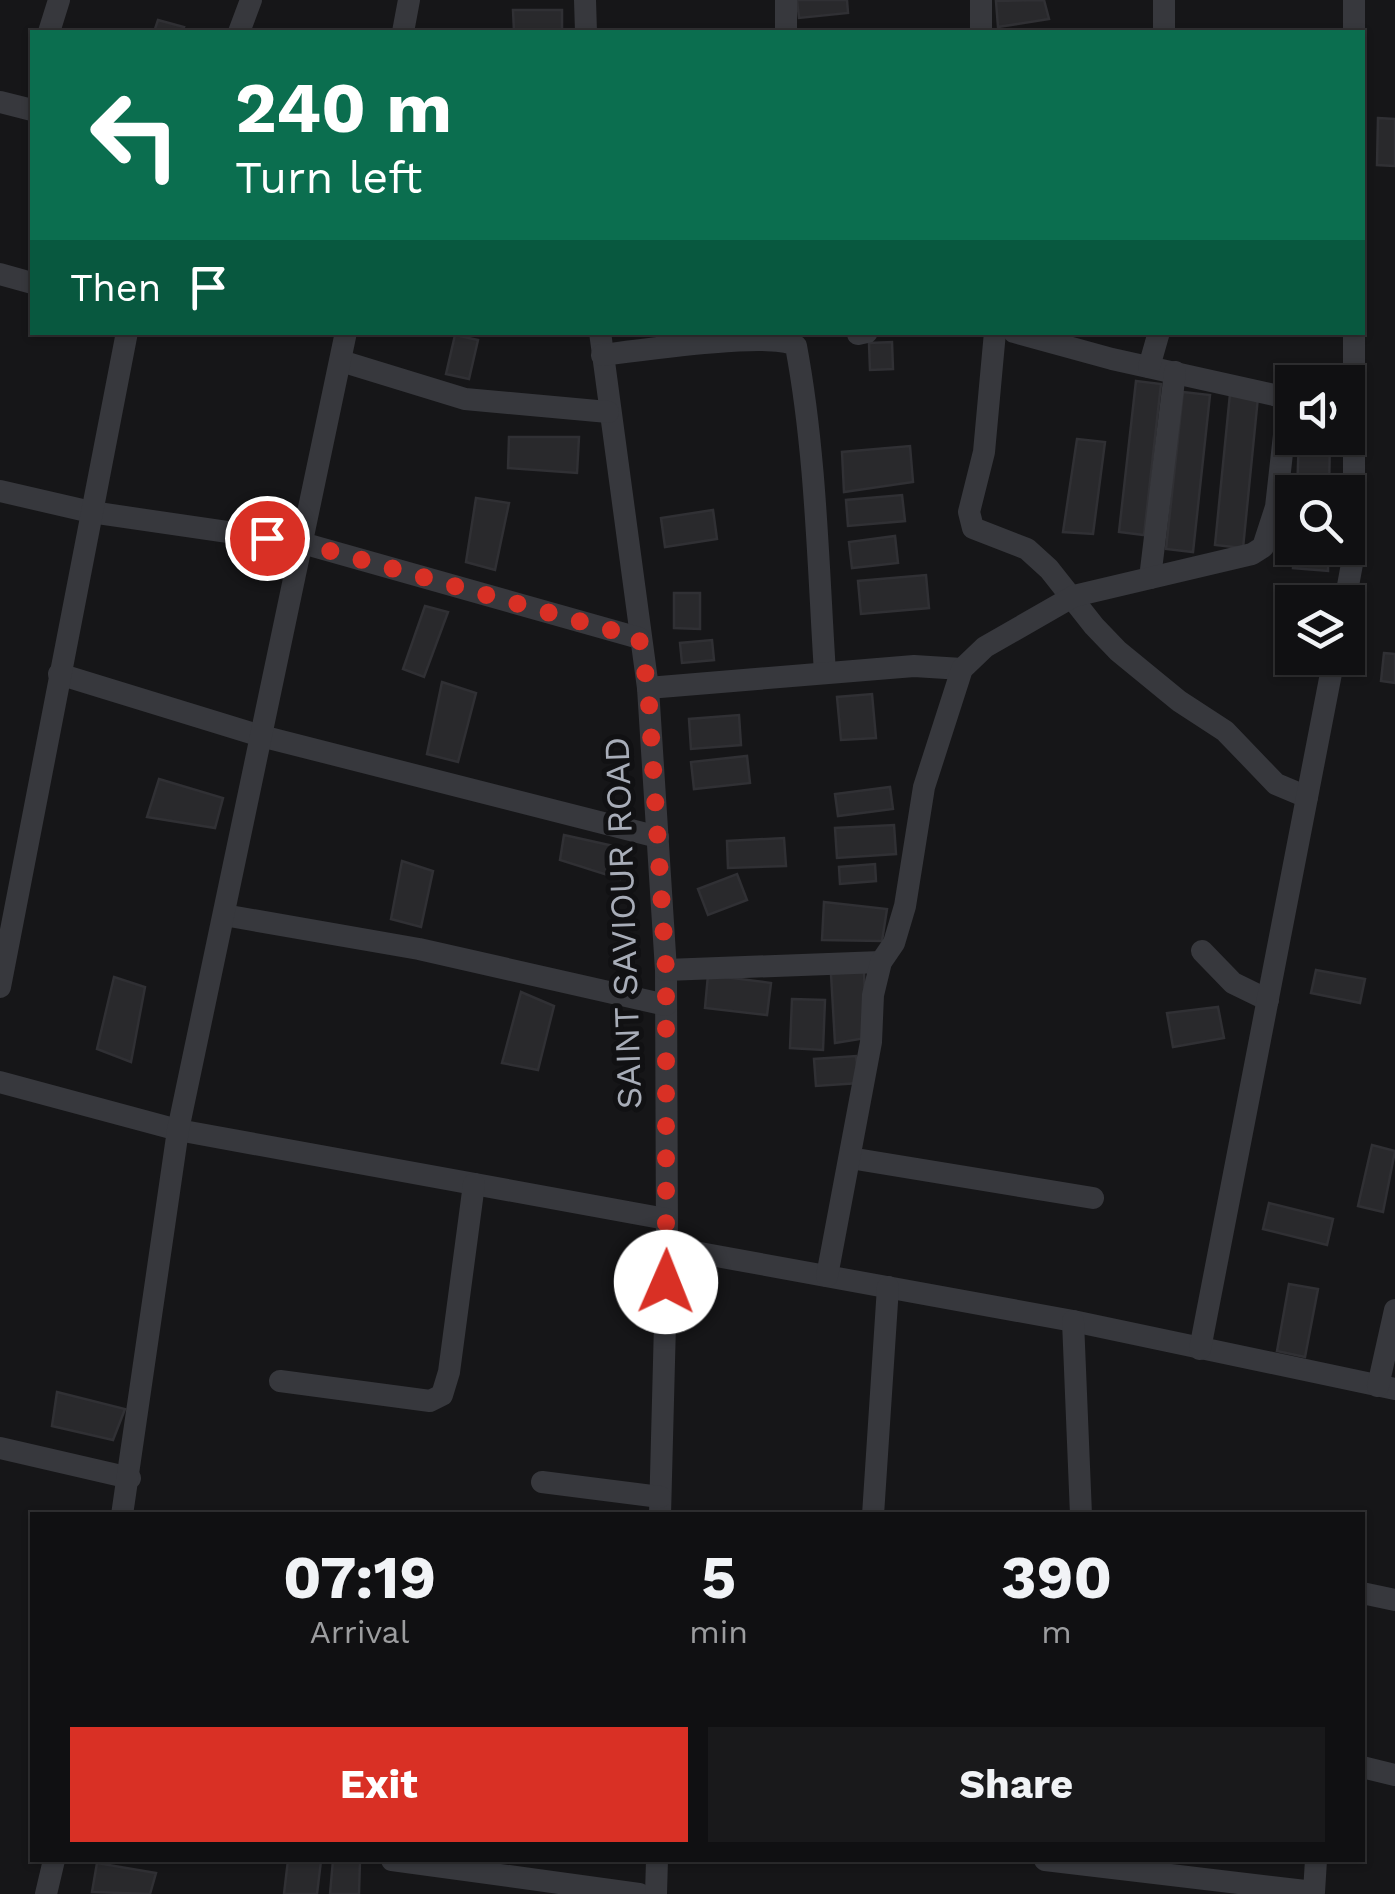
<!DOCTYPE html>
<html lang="en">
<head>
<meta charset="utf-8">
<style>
  :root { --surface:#101012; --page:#19191b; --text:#f1f3f6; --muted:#9c9d9f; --line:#303032; --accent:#d93025 }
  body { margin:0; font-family:"Work Sans",sans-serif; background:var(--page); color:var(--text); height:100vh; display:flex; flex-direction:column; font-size:38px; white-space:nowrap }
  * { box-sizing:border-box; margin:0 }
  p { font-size:32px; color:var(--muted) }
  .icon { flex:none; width:55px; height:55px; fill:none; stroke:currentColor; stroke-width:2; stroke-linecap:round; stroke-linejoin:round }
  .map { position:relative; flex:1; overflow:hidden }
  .sheet { position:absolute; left:30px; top:1512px; width:1335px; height:350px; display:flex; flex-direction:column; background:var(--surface); border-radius:0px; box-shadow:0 2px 8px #0004,0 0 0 2px var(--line) }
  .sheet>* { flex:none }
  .hud { position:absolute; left:30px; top:30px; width:1335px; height:305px; border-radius:0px; box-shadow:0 2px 8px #0004,0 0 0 2px var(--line); background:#0b6e4f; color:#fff; overflow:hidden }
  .tools { position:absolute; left:1275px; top:365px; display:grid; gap:20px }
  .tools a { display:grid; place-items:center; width:90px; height:90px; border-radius:0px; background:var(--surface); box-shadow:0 2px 8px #0004,0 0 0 2px var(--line); font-size:50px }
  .pin { position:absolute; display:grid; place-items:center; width:85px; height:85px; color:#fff; margin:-42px; border:5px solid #fff; border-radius:50%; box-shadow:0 2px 10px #0007 }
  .me { position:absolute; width:110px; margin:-55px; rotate:1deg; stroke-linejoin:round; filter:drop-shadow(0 0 8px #0008) }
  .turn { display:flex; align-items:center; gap:35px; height:210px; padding:0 40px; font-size:45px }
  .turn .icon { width:130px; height:130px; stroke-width:2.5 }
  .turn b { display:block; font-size:70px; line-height:85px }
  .then { display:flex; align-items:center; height:95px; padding:0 40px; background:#0003; gap:20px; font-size:38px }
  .eta { display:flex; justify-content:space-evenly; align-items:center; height:170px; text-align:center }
  .eta b { font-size:60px; font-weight:700; line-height:70px }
  .primary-button { display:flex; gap:20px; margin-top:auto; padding:20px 40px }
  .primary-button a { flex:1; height:115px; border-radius:0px; background:var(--accent); color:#fff; font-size:40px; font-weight:700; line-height:115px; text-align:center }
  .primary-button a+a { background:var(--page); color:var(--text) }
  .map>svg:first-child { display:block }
  .building { fill:#29292c; stroke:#303034; stroke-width:2.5 }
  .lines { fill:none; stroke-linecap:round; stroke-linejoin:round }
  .minor { stroke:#37383d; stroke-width:22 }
  .route { stroke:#d93025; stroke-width:18; stroke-dasharray:0 32.4 }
  .labels { text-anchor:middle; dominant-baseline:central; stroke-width:10; stroke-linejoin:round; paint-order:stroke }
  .street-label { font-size:35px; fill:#a8adb8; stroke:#111113 }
</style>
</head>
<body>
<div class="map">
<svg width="1395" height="1894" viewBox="0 0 1395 1894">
  <rect width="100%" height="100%" fill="#161618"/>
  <g class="building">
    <path d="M797 0H847L848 13 799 18Z"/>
    <path d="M1044 0 1049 19 998 27 996 1Z"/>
    <path d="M513 10H562V32H514Z"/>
    <path d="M158 20 184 27 182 32H154Z"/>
    <path d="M1378 118 1395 119V166L1377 165Z"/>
    <path d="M455 335 478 340 469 379 446 374Z"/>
    <path d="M892 342 893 369 870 370 869 343Z"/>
    <path d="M1136 381 1161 384 1144 535 1119 532Z"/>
    <path d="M1183 392 1210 395 1193 552 1166 549Z"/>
    <path d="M1230 394 1258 397 1243 548 1215 545Z"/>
    <path d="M509 437H579L577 473 508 468Z"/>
    <path d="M1299 438H1330L1329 492H1297Z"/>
    <path d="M1077 439 1105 442 1093 534 1063 532Z"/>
    <path d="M910 446 913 482 844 492 842 452Z"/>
    <path d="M902 495 905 521 848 526 846 500Z"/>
    <path d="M476 498 509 503 495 570 466 562Z"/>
    <path d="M713 510 717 539 665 547 661 518Z"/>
    <path d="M895 536 898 563 852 568 849 542Z"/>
    <path d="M1294 548H1328V571L1293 568Z"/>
    <path d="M926 575 929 608 861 614 858 581Z"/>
    <path d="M674 593H700V629L674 628Z"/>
    <path d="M425 606 448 612 424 677 403 669Z"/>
    <path d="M712 640 714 660 682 663 680 643Z"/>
    <path d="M1384 653 1395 654V683L1381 681Z"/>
    <path d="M442 682 476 693 458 762 427 754Z"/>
    <path d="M872 694 876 738 841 740 837 697Z"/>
    <path d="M739 715 741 745 691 749 689 719Z"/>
    <path d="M747 756 750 783 694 789 691 762Z"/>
    <path d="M159 779 223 798 215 828 147 817Z"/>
    <path d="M890 787 893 809 838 816 835 794Z"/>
    <path d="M894 825 896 854 837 858 835 828Z"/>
    <path d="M564 835 627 849 620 879 560 860Z"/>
    <path d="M784 838 786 866 728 868 727 841Z"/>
    <path d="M402 861 433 871 421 927 391 919Z"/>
    <path d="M875 864 876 881 840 884 839 867Z"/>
    <path d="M737 874 747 900 708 915 698 889Z"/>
    <path d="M824 902 887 909 882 941 822 940Z"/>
    <path d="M1316 970 1365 979 1360 1003 1311 993Z"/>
    <path d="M864 971 866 1038 835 1043 831 974Z"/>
    <path d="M708 975 771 983 767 1015 705 1008Z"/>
    <path d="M114 977 145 987 131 1062 97 1049Z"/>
    <path d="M521 992 554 1006 538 1070 502 1063Z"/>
    <path d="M792 999 825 1000 823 1050 790 1048Z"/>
    <path d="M1218 1007 1224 1038 1173 1047 1167 1013Z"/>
    <path d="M856 1056 859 1083 816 1086 814 1059Z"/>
    <path d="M1372 1145 1395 1151 1383 1212 1358 1206Z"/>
    <path d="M1269 1203 1333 1219 1327 1245 1263 1229Z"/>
    <path d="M1289 1284 1318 1289 1305 1357 1277 1351Z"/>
    <path d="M57 1392 125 1409 113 1440 52 1426Z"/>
    <path d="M288 1860 321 1861 317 1894H284Z"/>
    <path d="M333 1860H360L359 1894H330Z"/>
    <path d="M97 1863 156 1873 150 1894 92 1892Z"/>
  </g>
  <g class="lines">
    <g class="minor">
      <path d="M585 0 586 32"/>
      <path d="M1354 0V32"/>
      <path d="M49 32 59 0"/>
      <path d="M239 32 251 0"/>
      <path d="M403 32 409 0"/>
      <path d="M786 32V0"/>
      <path d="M981 32V0"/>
      <path d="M1164 32V0"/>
      <path d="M0 102 32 110"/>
      <path d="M0 274 32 283"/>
      <path d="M600 332 648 688 666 970 667 1247 660 1515"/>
      <path d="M995 332 984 452 969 512 973 528 1027 549 1049 569 1094 626 1118 651 1179 701 1225 731 1276 784 1307 797"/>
      <path d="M1014 332 1112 359 1292 399"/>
      <path d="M858 334 867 332"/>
      <path d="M602 355C633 351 779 330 796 346 816 453 818 564 825 673"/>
      <path d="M341 361 465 399 608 412"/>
      <path d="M1149 367 1159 332"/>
      <path d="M0 491 91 512 302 543 639 638"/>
      <path d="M1150 578 1175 372"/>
      <path d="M1345 602 1354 553V332"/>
      <path d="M59 674 261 736 658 837"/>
      <path d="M648 688 914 666 962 669"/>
      <path d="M224 915 419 949 666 1005"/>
      <path d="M1202 951 1233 983 1268 1000"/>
      <path d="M666 970 881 962"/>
      <path d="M0 987 127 332"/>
      <path d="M0 1082 178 1130 666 1219"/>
      <path d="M850 1158 1093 1198"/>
      <path d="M667 1247 1073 1321 1395 1389"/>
      <path d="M827 1276 871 1042 873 995 881 962 894 943 905 906 924 787 962 669 985 647 1074 596 1252 554 1263 547 1276 507 1288 399"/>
      <path d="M1073 1321 1081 1515"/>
      <path d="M1200 1349 1334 658"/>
      <path d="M280 1381 430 1401 442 1395 449 1372 474 1184"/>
      <path d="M1378 1386 1395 1310"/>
      <path d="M0 1448 130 1478"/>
      <path d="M542 1482 660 1497"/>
      <path d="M122 1515 178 1130 346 332"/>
      <path d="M873 1515 888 1287"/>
      <path d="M1362 1593 1395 1600"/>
      <path d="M1362 1767 1395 1775"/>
      <path d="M392 1860 639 1894"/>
      <path d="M1045 1860 1314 1892 1316 1860"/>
      <path d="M46 1894 54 1860"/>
      <path d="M656 1894 657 1860"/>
    </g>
  </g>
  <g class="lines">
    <path class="route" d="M267 538 302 543 639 638 648 688 666 970V1282"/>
  </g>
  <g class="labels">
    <g class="street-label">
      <text transform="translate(623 923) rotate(-92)">SAINT SAVIOUR ROAD</text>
    </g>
  </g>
</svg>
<div class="tools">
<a><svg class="icon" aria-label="sound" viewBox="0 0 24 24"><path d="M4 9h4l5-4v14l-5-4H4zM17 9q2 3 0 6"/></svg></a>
<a><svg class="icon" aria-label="search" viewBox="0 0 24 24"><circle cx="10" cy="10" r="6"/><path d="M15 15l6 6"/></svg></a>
<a><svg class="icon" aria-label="layers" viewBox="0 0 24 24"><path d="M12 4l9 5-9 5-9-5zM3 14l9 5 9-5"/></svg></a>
</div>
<div class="pin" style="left:267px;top:538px;background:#d93025"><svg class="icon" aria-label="arrive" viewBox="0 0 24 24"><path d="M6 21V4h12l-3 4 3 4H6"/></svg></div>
<svg class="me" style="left:666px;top:1282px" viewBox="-20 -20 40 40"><circle r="19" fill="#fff"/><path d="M0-13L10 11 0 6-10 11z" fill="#d93025"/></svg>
<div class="hud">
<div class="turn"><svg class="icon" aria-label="left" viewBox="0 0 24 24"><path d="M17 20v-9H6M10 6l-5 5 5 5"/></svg><div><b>240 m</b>Turn left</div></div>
<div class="then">Then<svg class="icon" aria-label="arrive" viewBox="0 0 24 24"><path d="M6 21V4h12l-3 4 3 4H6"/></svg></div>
</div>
<section class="sheet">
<div class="eta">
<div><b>07:19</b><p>Arrival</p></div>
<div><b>5</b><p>min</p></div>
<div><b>390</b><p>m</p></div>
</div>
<div class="primary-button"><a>Exit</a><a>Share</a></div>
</section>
</div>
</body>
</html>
